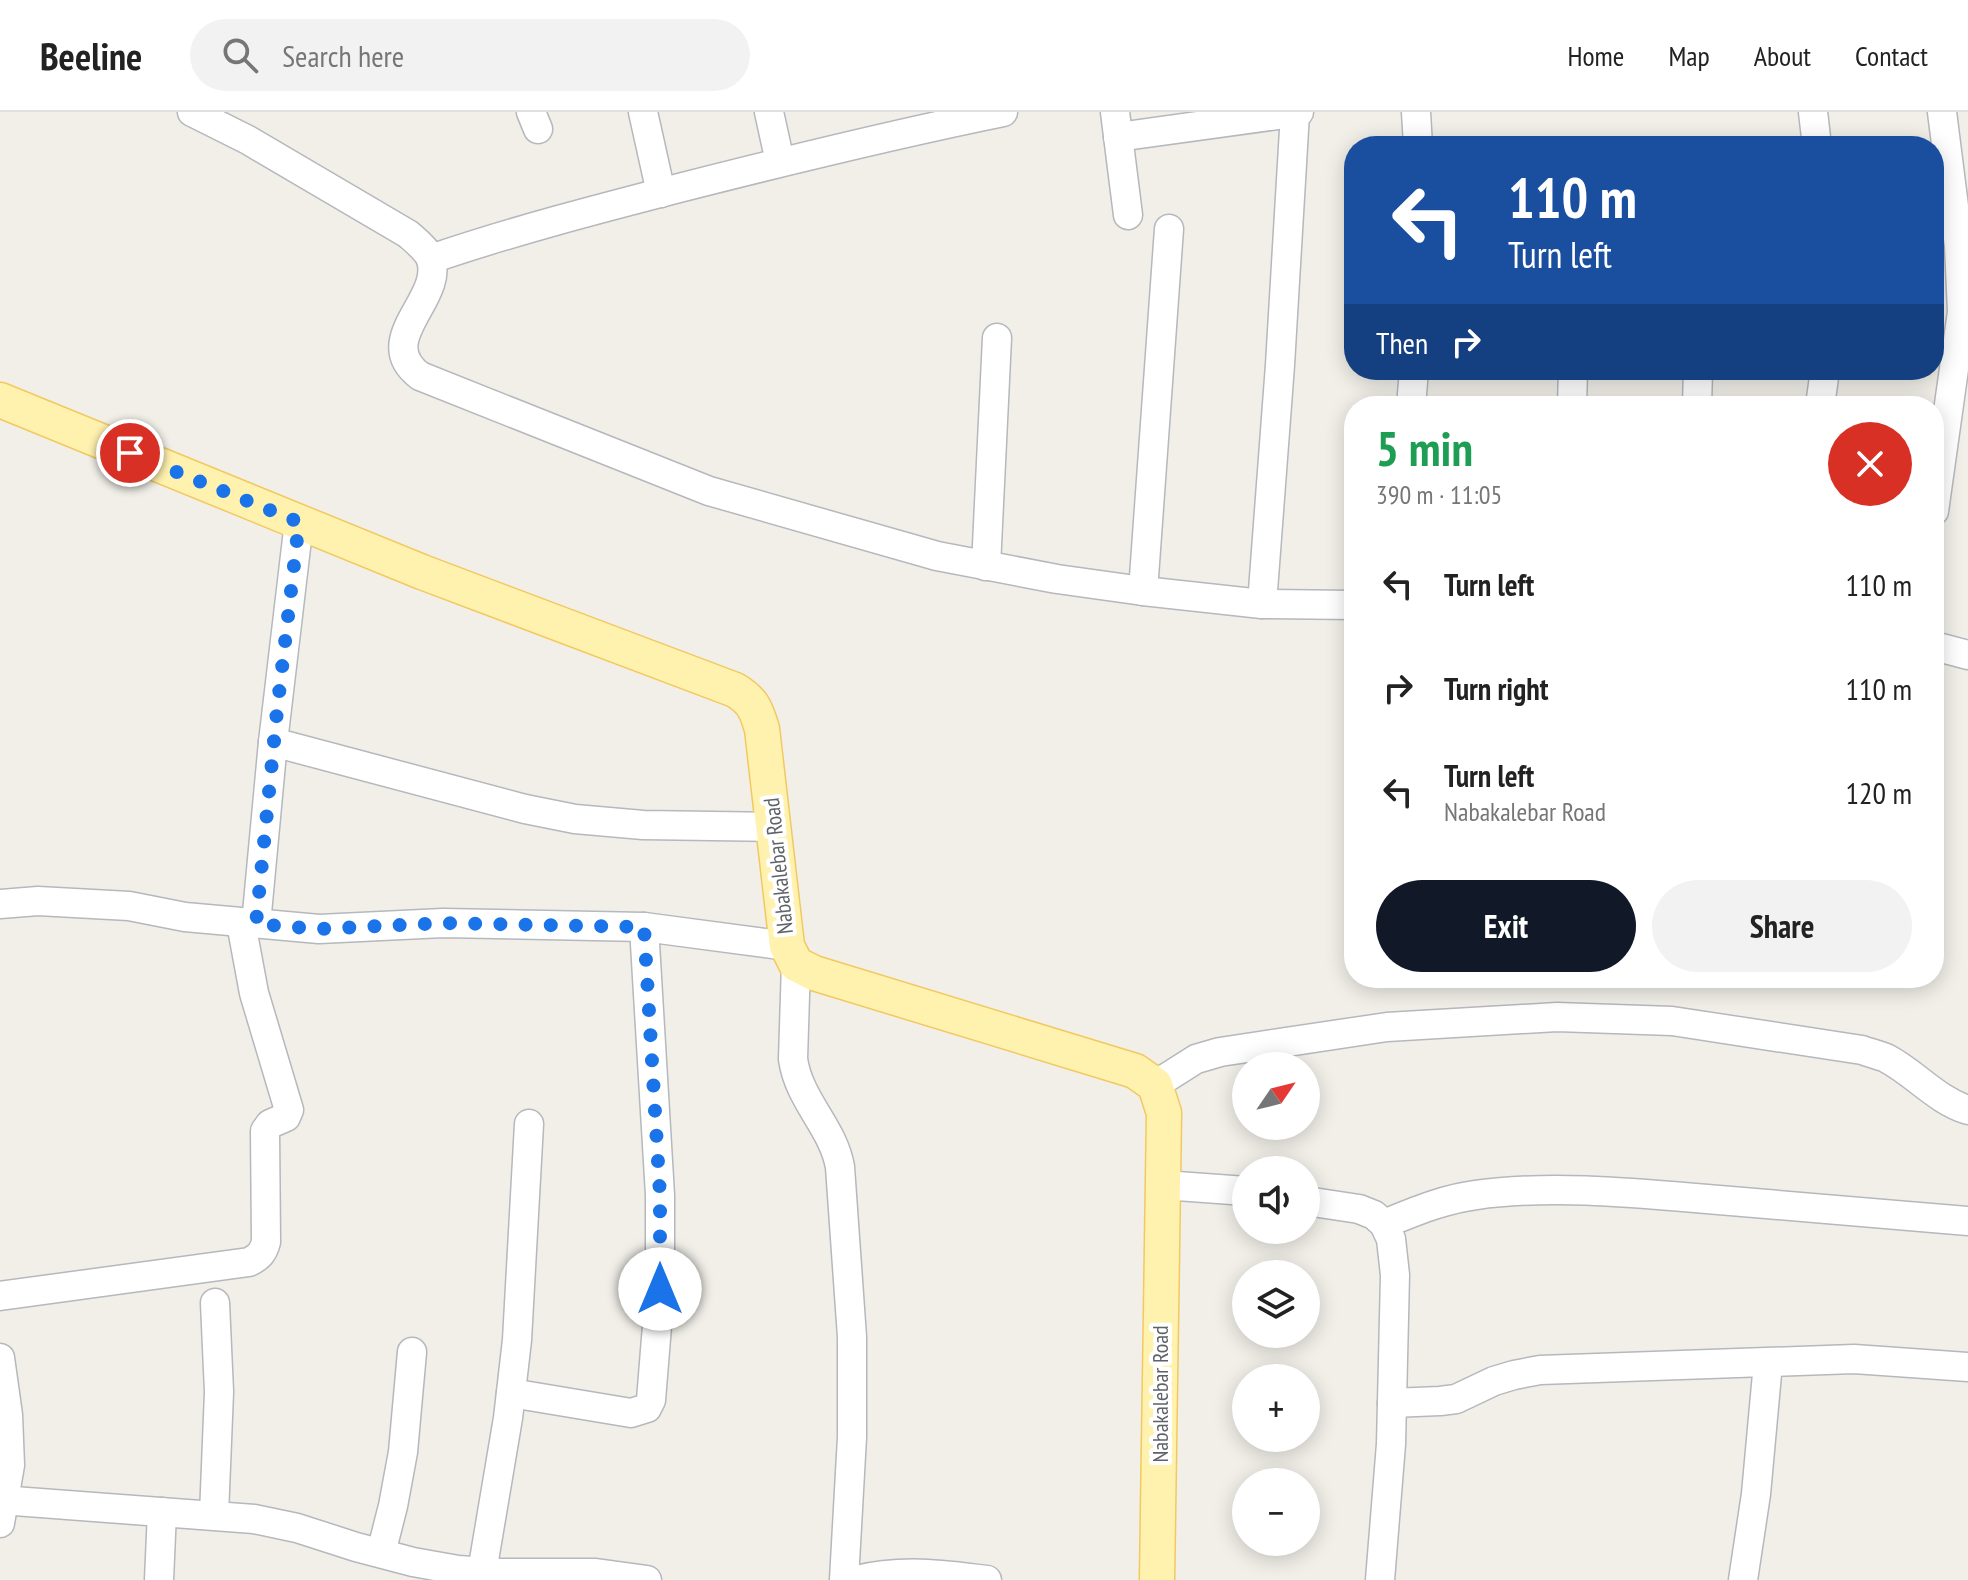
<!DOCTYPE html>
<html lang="en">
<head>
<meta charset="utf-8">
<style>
  :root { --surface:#fff; --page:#f2f2f2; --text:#222; --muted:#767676; --line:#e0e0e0; --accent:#111827 }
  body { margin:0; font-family:"PT Sans Narrow",sans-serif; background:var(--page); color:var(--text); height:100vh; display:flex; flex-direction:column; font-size:30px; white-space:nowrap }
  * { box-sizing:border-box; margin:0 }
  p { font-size:26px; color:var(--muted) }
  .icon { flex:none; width:44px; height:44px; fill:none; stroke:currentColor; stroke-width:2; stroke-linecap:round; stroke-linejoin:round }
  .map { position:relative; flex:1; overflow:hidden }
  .side { position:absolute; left:1344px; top:284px; width:600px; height:592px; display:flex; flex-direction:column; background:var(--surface); border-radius:32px; box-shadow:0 4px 20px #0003 }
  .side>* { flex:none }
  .top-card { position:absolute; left:1344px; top:24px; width:600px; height:244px; border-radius:32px; box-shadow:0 4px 20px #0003; background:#1a4fa0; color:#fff; overflow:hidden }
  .needle { width:52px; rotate:55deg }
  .tools { position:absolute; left:1232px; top:940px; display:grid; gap:16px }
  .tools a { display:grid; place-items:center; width:88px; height:88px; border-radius:50%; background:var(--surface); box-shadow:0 4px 20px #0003; font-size:40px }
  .pin { position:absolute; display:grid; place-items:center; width:68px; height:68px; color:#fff; margin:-34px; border:4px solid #fff; border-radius:50%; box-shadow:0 2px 8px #0007 }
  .me { position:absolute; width:88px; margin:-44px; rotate:0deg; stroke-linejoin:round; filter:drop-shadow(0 0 6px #0008) }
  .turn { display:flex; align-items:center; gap:28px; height:168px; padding:0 32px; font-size:36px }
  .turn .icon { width:104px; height:104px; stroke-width:2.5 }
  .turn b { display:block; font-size:56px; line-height:68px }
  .then { display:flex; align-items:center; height:76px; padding:0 32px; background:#0003; gap:16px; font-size:30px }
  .round { display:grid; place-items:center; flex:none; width:84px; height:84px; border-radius:42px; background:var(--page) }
  .summary { display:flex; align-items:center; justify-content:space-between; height:136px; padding:0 32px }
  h1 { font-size:48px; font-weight:800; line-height:60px; color:#1e9e55 }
  .action { display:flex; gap:16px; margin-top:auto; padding:16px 32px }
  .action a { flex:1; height:92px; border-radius:48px; background:var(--accent); color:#fff; font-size:32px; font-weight:800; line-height:92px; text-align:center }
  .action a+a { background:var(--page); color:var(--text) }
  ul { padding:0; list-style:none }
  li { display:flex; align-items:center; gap:24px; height:104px; padding:0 32px }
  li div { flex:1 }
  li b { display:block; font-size:30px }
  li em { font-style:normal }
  header { display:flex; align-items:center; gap:48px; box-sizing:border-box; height:112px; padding:0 40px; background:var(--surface); border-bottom:2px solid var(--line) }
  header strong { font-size:38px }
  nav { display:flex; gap:44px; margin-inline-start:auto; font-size:28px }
  .search { width:560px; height:72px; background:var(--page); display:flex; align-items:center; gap:20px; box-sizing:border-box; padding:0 28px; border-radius:44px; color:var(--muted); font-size:30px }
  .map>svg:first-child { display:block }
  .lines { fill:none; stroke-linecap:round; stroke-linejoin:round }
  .minor-casing { stroke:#b5b8bc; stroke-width:31 }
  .major-casing { stroke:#f2c960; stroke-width:37 }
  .minor { stroke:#fff; stroke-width:28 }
  .major { stroke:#fff2af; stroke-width:34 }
  .route { stroke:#1a73e8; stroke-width:14; stroke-dasharray:0 25.2 }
  .labels { text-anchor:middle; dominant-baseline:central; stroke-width:8; stroke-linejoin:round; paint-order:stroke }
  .street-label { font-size:22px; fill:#5f6368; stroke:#fff }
</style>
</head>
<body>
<header>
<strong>Beeline</strong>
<div class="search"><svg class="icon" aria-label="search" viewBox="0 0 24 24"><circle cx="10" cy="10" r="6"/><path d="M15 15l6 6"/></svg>Search here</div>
<nav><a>Home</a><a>Map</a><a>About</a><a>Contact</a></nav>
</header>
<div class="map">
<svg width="1968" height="1468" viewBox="0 0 1968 1468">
  <rect width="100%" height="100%" fill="#f1efe8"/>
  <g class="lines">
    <g class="minor-casing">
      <g id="minor">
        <path d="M192 0 248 28 408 122C416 129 425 136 430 145 447 186 371 227 420 264L709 379 937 444 1057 467 1143 479 1262 492 1354 493"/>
        <path d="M531 0 538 17"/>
        <path d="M643 0 661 81"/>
        <path d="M769 0 780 50"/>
        <path d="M1115 0 1128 103"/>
        <path d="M1416 0 1418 34"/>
        <path d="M1813 0 1817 34"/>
        <path d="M1118 25 1299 0"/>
        <path d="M431 147C513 119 598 97 683 75 789 48 895 22 1003 0"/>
        <path d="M1411 294 1414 258"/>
        <path d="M1572 294 1573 258"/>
        <path d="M1697 294 1698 258"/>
        <path d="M1820 294 1825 258"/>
        <path d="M1934 399 1962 200 1959 134 1942 0"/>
        <path d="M986 454 997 226"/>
        <path d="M1143 479 1169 117"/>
        <path d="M1262 492 1280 253 1295 1"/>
        <path d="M1934 534 1968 543"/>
        <path d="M273 630 525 697 575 707 643 713 773 715"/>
        <path d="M0 792 38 789 129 794 185 805 319 817 443 811 644 815 787 834"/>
        <path d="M256 812 273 630 299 410"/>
        <path d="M796 852 793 947C799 989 833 1015 840 1055L852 1225V1325L844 1468"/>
        <path d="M1155 973 1196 947 1220 940 1387 915 1557 905 1672 909 1862 938C1870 941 1879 943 1886 946 1915 961 1936 988 1968 998"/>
        <path d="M1163 1073 1246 1079"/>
        <path d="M1306 1089 1359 1097 1374 1103 1384 1112 1391 1127 1395 1163 1391 1332 1380 1468"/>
        <path d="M1384 1112C1414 1100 1444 1087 1476 1083 1545 1073 1626 1080 1695 1086 1786 1093 1877 1101 1968 1109"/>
        <path d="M0 1184 249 1150C259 1145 263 1141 266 1130L265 1019 270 1012 286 1005 289 998 254 881 241 811"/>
        <path d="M0 1246 8 1303 10 1353 0 1411"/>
        <path d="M511 1281 631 1301 647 1296 651 1288 660 1177V1083L644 815"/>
        <path d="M1392 1291 1440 1289 1456 1287 1494 1269 1514 1263 1540 1258 1854 1247 1968 1255"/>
        <path d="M0 1388 254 1407 297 1416 356 1435 413 1450 458 1458 500 1461H596L647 1468"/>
        <path d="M214 1403 219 1280 215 1191"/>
        <path d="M381 1441 393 1394 403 1340 412 1240"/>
        <path d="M482 1460 508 1306 517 1228 529 1012"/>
        <path d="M159 1468 162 1400"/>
        <path d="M856 1468C901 1457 942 1462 987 1468"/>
        <path d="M1743 1468 1756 1382 1768 1251"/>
      </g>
    </g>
    <g class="major-casing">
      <path id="major" d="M0 288 422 460 735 578C753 589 756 597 762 617L787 834 796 852 814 861 1135 959 1155 973 1164 1001 1157 1468"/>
    </g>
    <use href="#minor" class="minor"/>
    <use href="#major" class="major"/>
  </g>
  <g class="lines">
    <path class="route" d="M130 341 299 410 277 599 256 812 319 817 443 811 644 815 660 1083V1177"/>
  </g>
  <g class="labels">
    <g class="street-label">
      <text transform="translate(778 754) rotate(-96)">Nabakalebar Road</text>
      <text transform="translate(1160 1282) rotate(-90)">Nabakalebar Road</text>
    </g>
  </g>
</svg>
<div class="tools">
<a><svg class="needle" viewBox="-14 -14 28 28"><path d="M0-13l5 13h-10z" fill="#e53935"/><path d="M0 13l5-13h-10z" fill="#767676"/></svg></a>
<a><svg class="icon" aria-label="sound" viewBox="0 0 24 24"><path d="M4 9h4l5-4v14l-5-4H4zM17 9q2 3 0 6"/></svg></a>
<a><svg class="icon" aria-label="layers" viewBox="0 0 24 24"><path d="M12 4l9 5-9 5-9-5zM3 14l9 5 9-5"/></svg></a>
<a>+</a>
<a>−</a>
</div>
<div class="pin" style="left:130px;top:341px;background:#d93025"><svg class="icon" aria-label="arrive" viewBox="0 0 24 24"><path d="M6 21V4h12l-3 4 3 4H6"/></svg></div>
<svg class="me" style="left:660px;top:1177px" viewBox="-20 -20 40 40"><circle r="19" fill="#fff"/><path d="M0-13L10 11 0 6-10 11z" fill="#1a73e8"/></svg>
<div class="top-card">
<div class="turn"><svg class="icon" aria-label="left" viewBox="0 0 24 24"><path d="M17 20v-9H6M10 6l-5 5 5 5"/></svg><div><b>110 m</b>Turn left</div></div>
<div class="then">Then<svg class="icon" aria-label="right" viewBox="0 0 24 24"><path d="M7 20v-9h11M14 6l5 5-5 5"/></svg></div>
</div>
<section class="side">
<div class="summary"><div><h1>5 min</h1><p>390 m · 11:05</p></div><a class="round" style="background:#d93025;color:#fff"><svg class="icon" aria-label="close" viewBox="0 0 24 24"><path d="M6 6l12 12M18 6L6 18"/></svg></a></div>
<ul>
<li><svg class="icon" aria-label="left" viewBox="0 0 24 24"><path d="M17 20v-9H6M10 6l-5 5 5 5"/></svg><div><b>Turn left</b></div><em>110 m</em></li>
<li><svg class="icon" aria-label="right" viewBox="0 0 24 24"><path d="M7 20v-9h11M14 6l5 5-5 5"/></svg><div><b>Turn right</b></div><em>110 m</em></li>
<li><svg class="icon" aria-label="left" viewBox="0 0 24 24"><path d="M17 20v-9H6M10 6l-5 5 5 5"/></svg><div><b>Turn left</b><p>Nabakalebar Road</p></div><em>120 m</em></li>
</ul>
<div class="action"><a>Exit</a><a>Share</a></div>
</section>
</div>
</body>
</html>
